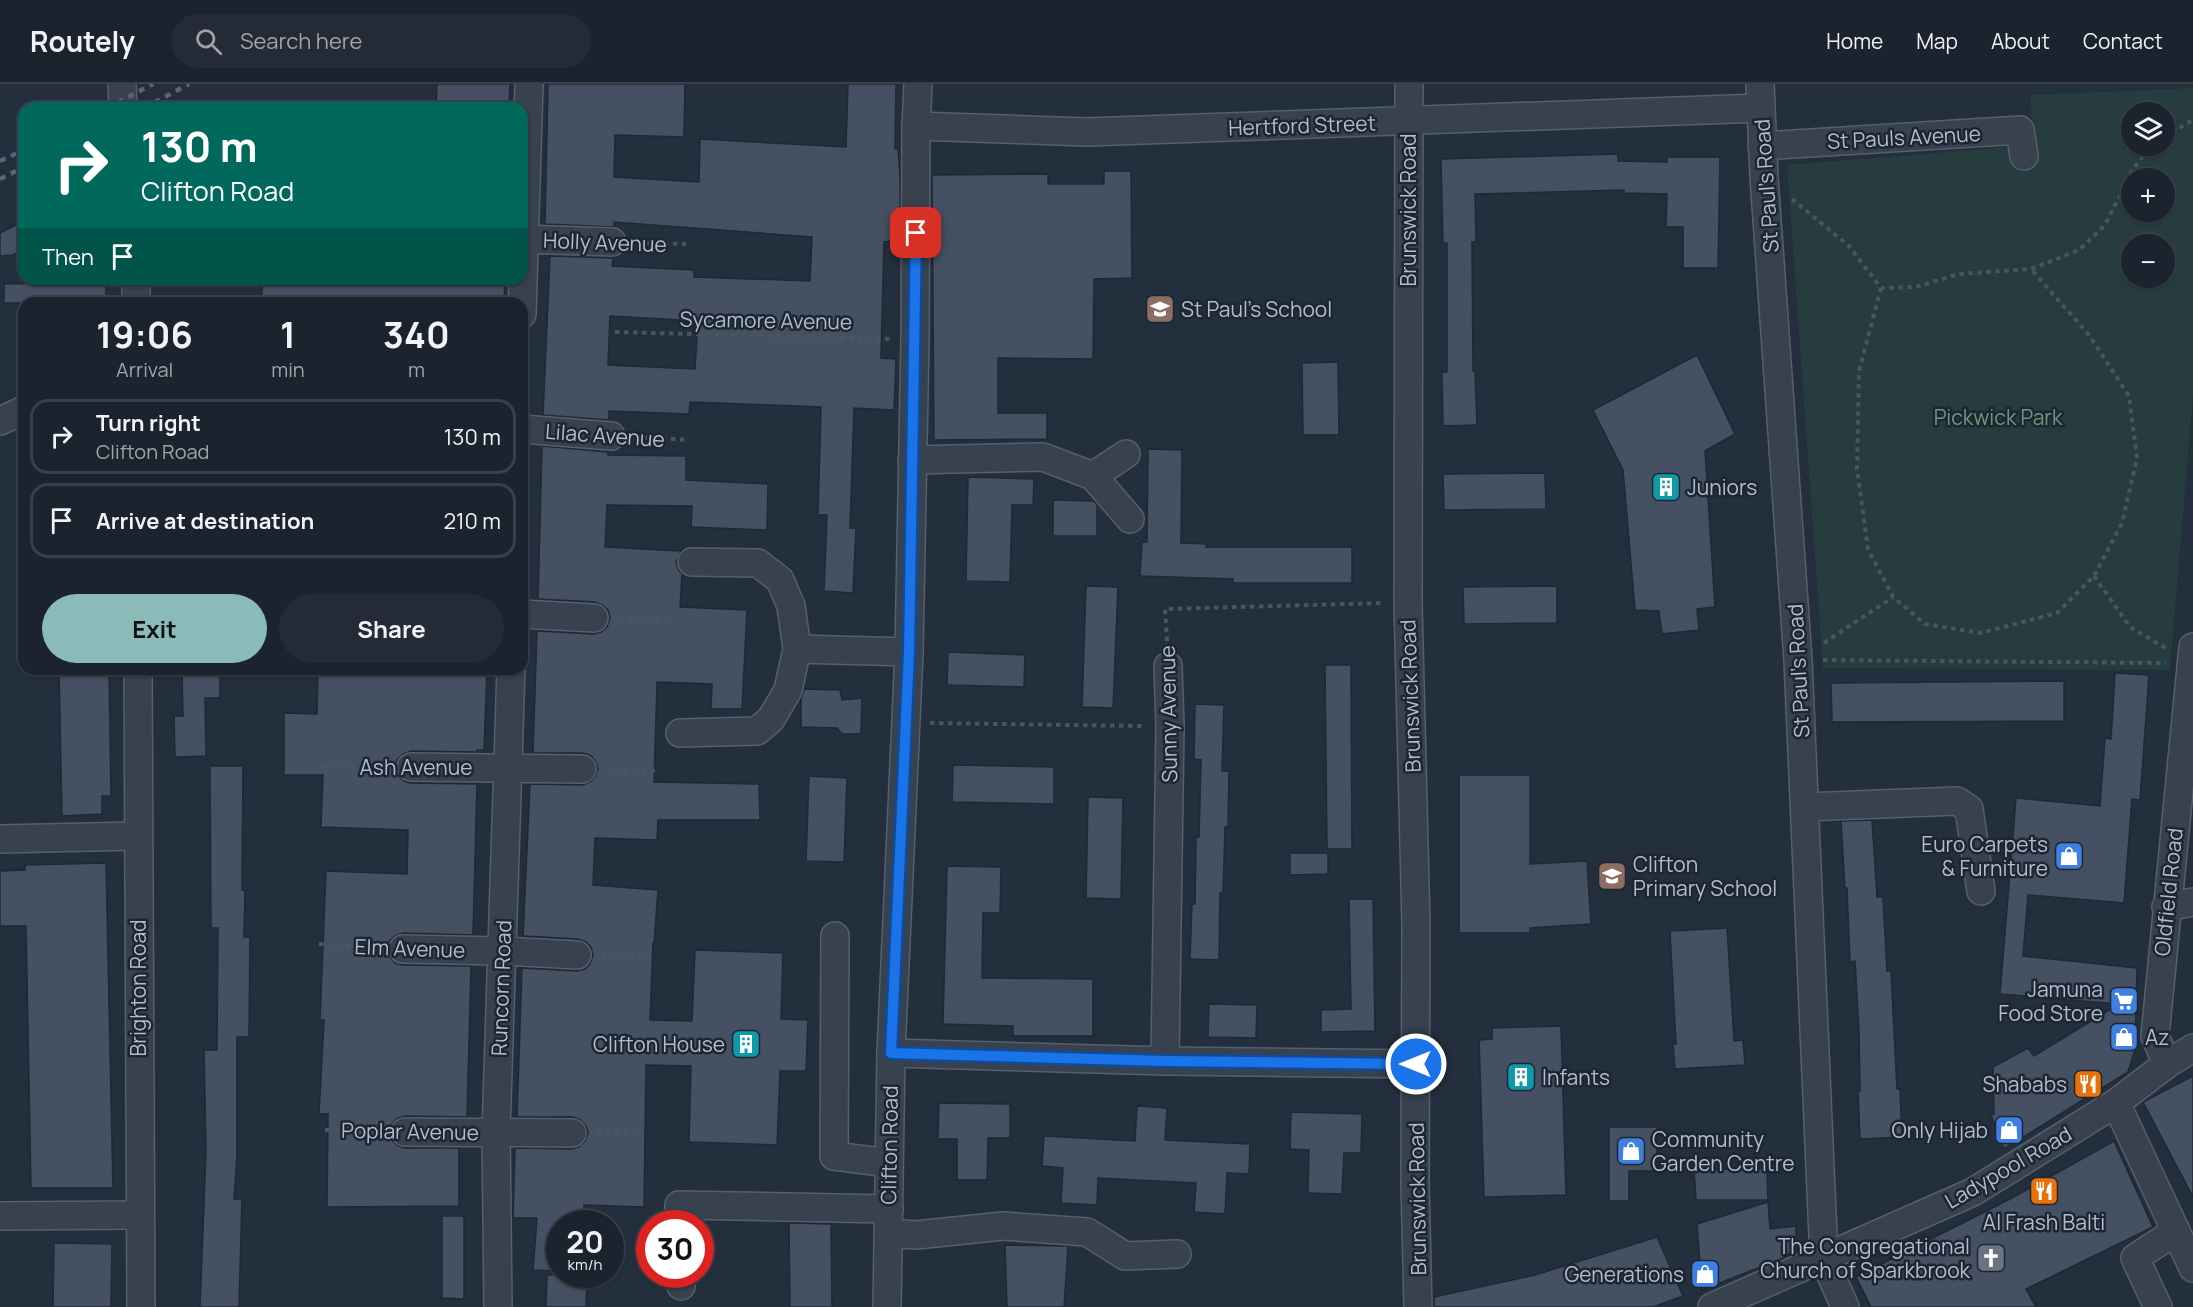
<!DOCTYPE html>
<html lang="en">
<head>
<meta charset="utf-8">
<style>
  :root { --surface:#1b232e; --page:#242b36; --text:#f1f3f6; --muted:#a0a4aa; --line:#39404a; --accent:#8bbbb9 }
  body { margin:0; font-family:Manrope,sans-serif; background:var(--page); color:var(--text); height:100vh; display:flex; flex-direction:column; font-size:22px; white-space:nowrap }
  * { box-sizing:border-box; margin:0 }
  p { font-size:20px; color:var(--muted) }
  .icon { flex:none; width:33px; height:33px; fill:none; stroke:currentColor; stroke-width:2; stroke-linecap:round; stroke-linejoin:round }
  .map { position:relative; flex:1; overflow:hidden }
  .sheet { position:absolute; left:18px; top:213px; width:510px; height:378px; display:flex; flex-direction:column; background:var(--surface); border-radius:18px; box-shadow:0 2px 4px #0004,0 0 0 2px var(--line) }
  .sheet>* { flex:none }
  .hud { position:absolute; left:18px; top:18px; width:510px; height:183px; border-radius:18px; box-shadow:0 2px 4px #0004,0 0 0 2px var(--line); background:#00695c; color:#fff; overflow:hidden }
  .tools { position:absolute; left:2121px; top:18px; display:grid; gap:12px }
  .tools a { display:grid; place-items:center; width:54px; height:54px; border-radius:50%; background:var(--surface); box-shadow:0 2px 4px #0004,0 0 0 2px var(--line); font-size:30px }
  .speed { position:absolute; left:546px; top:1126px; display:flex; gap:12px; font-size:30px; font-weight:700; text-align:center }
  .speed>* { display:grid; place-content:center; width:78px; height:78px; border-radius:50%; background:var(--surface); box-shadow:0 2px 4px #0004,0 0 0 2px var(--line); line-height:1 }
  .speed small { font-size:15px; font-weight:400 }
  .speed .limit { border:9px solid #d22; background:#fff; color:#111 }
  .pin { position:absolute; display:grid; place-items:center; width:51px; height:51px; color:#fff; margin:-26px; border-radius:12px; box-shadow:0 3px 9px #0006 }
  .me { position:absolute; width:66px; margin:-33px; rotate:270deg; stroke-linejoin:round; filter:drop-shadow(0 0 4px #0008) }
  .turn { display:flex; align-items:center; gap:21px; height:126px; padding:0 24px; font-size:27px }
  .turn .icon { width:78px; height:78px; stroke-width:2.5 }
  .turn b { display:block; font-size:42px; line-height:51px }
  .then { display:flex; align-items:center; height:57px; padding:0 24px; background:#0003; gap:12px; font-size:22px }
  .eta { display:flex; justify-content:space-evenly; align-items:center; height:102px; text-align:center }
  .eta b { font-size:36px; font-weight:700; line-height:42px }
  .primary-button { display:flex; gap:12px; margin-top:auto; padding:12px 24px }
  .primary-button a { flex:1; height:69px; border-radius:36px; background:var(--accent); color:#111; font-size:24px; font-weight:700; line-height:69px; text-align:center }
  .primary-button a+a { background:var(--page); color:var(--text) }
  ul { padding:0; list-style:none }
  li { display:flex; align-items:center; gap:18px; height:75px; margin:0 12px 9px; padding:0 12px; border:3px solid var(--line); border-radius:18px }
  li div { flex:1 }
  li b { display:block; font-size:22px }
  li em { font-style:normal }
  header { display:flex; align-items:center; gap:36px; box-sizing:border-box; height:84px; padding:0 30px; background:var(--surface); border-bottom:2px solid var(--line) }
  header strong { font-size:28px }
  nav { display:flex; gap:33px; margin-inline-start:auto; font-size:21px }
  .search { width:420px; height:54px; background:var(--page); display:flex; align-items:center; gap:15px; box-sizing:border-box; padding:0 21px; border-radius:33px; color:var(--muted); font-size:22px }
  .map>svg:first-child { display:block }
  .green { fill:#263c3f; fill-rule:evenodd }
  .building { fill:#455162; stroke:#1f2835; stroke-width:1.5; fill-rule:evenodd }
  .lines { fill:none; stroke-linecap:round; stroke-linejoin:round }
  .minor-casing { stroke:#565f6c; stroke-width:30 }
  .path { stroke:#44595c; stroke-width:4; stroke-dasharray:4.5 4.5; stroke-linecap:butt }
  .minor { stroke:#38414e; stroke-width:27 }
  .rail { stroke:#5a6575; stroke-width:4.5; stroke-dasharray:6 6; stroke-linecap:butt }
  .route-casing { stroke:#114b97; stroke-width:15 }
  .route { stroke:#1a73e8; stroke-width:10 }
  .labels { text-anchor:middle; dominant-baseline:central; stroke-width:5; stroke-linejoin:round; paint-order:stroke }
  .street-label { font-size:21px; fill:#b4bcc9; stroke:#1d2633 }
  .poi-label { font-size:21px; fill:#b4bcc9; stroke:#1d2633; text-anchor:end }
  .park-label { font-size:21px; fill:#6b9a76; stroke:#1d2633 }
</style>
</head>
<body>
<header>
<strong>Routely</strong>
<div class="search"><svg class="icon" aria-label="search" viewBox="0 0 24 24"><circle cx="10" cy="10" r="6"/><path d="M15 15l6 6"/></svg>Search here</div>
<nav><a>Home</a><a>Map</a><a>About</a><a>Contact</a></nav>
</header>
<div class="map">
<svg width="2193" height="1223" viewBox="0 0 2193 1223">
  <rect width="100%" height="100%" fill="#242f3e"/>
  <path class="green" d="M2193 4V312L2170 586 1823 584 1787 81 2035 61 2030 11ZM2132 28H2164V62H2132ZM2132 94H2164V128H2132ZM2132 160H2164V194H2132Z"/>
  <g class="building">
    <path d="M437 0H510L509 24H436Z"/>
    <path d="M548 0H685L684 53 615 51 614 93 699 98 700 55 846 63 848 0H896L895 65H898L900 92V156L884 158 881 274 896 275 894 326 854 324 850 444H856L853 509 824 507 827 431H818L821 323 690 318 689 330 609 327V336L543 331 550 172 613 174 612 182 694 186V193L810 197 812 153 614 138V143L545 140ZM610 232 698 237 695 285 608 281Z"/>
    <path d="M1618 70V77L1667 78V73H1720L1718 184H1683V143H1666L1667 110 1624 109V106L1475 110 1476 158H1472L1473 287H1475L1477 341 1443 342 1442 288H1447V159H1443L1441 75Z"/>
    <path d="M1104 87H1131L1132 194 1094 195 1093 275 998 274V329H1047V355L934 356 932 91 1048 90V100H1104Z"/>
    <path d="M24 137V165L13 171 0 172V149Z"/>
    <path d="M72 195H106V219H4V200L72 199Z"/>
    <path d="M262 195H505L504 219H262Z"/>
    <path d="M1697 271 1735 350 1705 367 1715 523 1697 525 1699 546 1662 550 1659 527 1635 526 1623 386 1593 326Z"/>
    <path d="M1338 278 1339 351H1303L1302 279Z"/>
    <path d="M542 362 608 368V371L686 372V396L768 400 767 446 691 443 692 422 607 421 605 463 681 467 676 478 678 485 682 490 680 523 747 526 742 625H711L712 600 657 598 654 698 759 700 760 736H658L657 756 595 754 593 801 658 806 654 859H653L650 936 692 937 695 866 783 869 781 935 808 936 806 987H780L777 1061 689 1058 691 982 646 981 644 1123 584 1121V1136L560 1135V1187L533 1186 537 1134H513L515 1064 572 1065 579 1063 585 1057 588 1049 586 1042 580 1036 573 1033H517L522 884 577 887 585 885 590 880 593 871 591 863 586 858 578 855 523 852 530 700 582 701 590 698 595 693 598 685 595 677 590 671 583 669H533L537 547 594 550 601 548 607 543 610 534 608 526 602 521 595 518 538 515Z"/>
    <path d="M1148 365 1182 366 1181 459 1206 460V463H1352V499H1233V495L1140 492 1142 458H1147Z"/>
    <path d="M1545 389 1546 425 1444 426 1443 390Z"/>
    <path d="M968 393 1034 395 1033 421H1012L1010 498 966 497Z"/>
    <path d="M1053 416 1093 417 1097 420V452H1053Z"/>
    <path d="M1086 502 1118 503 1113 624 1082 623Z"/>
    <path d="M1557 502V539L1464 540 1463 503Z"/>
    <path d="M948 568 1025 571 1024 603 947 601Z"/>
    <path d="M1325 581H1351L1352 765H1327Z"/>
    <path d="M59 585H109L111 712H102V730L62 732Z"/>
    <path d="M182 585H220V614H205L206 672 175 673 174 632H183Z"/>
    <path d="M318 585H487L484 666H477V668L411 667 403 670 397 676 395 682 398 691 404 697 410 699 477 700 473 851 403 849 395 852 389 857 387 864 390 873 395 879 402 881 471 882 467 1033 405 1032 398 1034 392 1040 389 1047 392 1056 397 1061 404 1064H459V1122L327 1123 328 1030H319L324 936H320L326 787 407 790 408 746 321 743 323 691H284V629L317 630Z"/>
    <path d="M2115 589 2149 591 2140 716 2132 715 2124 819 2028 811 2023 872 2137 884 2135 965 2128 988 2004 1065 1991 1031 1994 1030 1993 983 2028 964 2034 972 2119 920 2000 910 2016 714 2100 722 2105 654 2111 655Z"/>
    <path d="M2064 597V637L1832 638 1831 599Z"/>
    <path d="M804 605 840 606 842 616 862 614 861 650H842L837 644 801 643V615Z"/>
    <path d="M1195 620 1224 621 1222 687H1229L1228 743H1225L1223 809H1220L1219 876 1190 875 1192 820H1195L1196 753H1199L1201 676 1194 675Z"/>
    <path d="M953 681 1054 683V720L952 718Z"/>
    <path d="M210 682H243L242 806 245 807 244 853H250L249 953H237V1071L234 1115H242L239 1223H200L206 1067 204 966H217L218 844H211Z"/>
    <path d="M1459 691H1530V780L1587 777 1591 840 1530 844V849H1459Z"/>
    <path d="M809 692 847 694 844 778 806 777Z"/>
    <path d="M1088 713 1123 714 1121 815 1086 814Z"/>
    <path d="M1872 736 1877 813H1883L1887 887H1891L1897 1005H1900L1902 1053 1860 1055 1858 1007H1860L1859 947 1855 877 1850 878 1847 804H1845L1841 737Z"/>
    <path d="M1290 769H1328V790L1290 791Z"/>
    <path d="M106 779 113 1104H31L26 842H0V787L25 786V781Z"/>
    <path d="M947 782 1001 783 1000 829H983L982 894 1093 895V952H1013V942L943 940Z"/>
    <path d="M1349 815H1373L1375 947 1321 948V926L1351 925Z"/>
    <path d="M1727 844 1734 957 1743 956 1745 981 1675 985 1673 960H1676L1670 847Z"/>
    <path d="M1209 920 1257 921 1256 954 1208 953Z"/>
    <path d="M1561 942 1566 1111 1484 1113 1479 956 1492 955V944Z"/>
    <path d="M2193 992V1113L2143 1018Z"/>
    <path d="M939 1019 1010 1020V1054H988L987 1096H957V1055H938Z"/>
    <path d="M1137 1022 1167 1024 1165 1056 1250 1060 1249 1090 1227 1089 1225 1130 1194 1128 1196 1099 1098 1094 1097 1121 1061 1119 1063 1084 1042 1082 1044 1052 1135 1057Z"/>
    <path d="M1291 1028 1362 1030 1361 1069H1344L1342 1110 1308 1109 1309 1066 1290 1065Z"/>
    <path d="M1609 1043H1657V1087H1629V1117H1609Z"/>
    <path d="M2114 1057 2153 1143 2026 1205 2036 1223H1871L1856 1193 2012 1114Z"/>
    <path d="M1767 1084 1768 1116H1696L1694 1086Z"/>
    <path d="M1768 1118 1770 1145 1796 1142V1164L1783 1174 1702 1206 1697 1140Z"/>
    <path d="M442 1132H464V1215L442 1214Z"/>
    <path d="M789 1139 831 1140 832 1223H790Z"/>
    <path d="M1657 1153 1683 1212 1653 1223H1434V1213L1535 1191Z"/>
    <path d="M54 1159 112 1160 111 1223H53Z"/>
    <path d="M1005 1161 1068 1162 1064 1223H1007Z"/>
    <path d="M547 1191H579V1193L587 1194 586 1223H546Z"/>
  </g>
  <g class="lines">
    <g class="minor-casing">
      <g id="minor">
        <path d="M122 0 123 24"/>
        <path d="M1409 0 1408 519 1416 841 1415 1098 1418 1223"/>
        <path d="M1760 0 1764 93 1798 576 1824 1175 1845 1223"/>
        <path d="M916 42 1086 48 1761 24"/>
        <path d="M1762 62 2020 46 2024 72"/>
        <path d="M522 155 612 158"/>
        <path d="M136 195V219"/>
        <path d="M522 230 529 0"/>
        <path d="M0 337 24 326"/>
        <path d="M522 345 611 352"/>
        <path d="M912 376 1043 373 1093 392 1130 435"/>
        <path d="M1093 392 1126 370"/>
        <path d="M522 530 594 534"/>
        <path d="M797 565 909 568"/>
        <path d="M138 585 141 1223"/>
        <path d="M680 649 757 647 771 635 788 606 797 565 791 522 780 496 758 479 692 478"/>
        <path d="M411 683 582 685"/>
        <path d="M1805 723 1957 717 1969 725 1981 807"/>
        <path d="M0 755 137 752"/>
        <path d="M2166 823 2193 818"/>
        <path d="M835 852 834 1072 889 1079"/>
        <path d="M403 865 502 867 577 871"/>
        <path d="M891 969 1165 977 1416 980"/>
        <path d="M1165 977 1170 642 1168 582"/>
        <path d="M2167 980 2155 952 2193 563"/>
        <path d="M2116 1019 2193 1184"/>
        <path d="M405 1048 572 1049"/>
        <path d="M0 1132 139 1131"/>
        <path d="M679 1140V1121L889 1125"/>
        <path d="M888 1149 916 1151 1003 1142 1087 1148 1125 1172 1177 1170"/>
        <path d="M681 1191V1202"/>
        <path d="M498 1223 496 1048 511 585"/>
        <path d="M887 1223 891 969 909 568 915 255 916 42 918 0"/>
        <path d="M1712 1223 1973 1108 2116 1019 2167 980 2193 964"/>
        <path d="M2158 1223 2135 1174 2176 1147"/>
      </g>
    </g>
    <g class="path">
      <path d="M2164 53 2193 36"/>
      <path d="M1792 115 1849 162 1881 204 1916 203 1959 190 2031 185 2079 166 2105 141 2132 87 2150 62"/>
      <path d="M637 159 686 160"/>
      <path d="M1881 204 1859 287 1857 385 1868 465 1893 513 1925 540 1981 549 2057 529 2094 492 2122 439 2137 374 2129 312 2089 251 2031 185"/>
      <path d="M615 248 890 255"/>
      <path d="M635 353 688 356"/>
      <path d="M2094 492 2130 543 2167 565"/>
      <path d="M619 535 667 536"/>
      <path d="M1167 557 1165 525 1383 519"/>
      <path d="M1824 559 1893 513"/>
      <path d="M1823 576 2166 579"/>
      <path d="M930 639 1145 642"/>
      <path d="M324 683H386"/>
      <path d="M606 685 655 687"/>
      <path d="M319 860 378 864"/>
      <path d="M602 872 645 873"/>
      <path d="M325 1046 380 1047"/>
      <path d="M597 1049H639"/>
    </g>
    <use href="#minor" class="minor"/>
    <g class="rail">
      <path d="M107 24 153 0"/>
      <path d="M144 24 189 0"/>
      <path d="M0 77 24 66"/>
      <path d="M0 95 24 83"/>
    </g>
  </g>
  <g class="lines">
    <g class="route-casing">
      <path id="route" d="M916 149 909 568 891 969 1165 977 1416 980"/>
    </g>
    <use href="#route" class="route"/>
  </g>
  <defs>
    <g id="school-square" transform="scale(1.5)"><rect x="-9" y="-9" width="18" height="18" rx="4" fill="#8d6e63" stroke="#1d2633"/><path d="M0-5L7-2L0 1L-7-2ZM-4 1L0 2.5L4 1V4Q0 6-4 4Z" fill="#fff"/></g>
    <g id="building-square" transform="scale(1.5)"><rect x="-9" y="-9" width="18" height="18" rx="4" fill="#0f9aa8" stroke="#1d2633"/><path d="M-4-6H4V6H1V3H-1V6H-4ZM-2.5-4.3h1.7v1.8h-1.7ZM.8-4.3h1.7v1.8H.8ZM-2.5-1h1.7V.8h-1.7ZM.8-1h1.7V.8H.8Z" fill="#fff"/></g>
    <g id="shop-square" transform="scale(1.5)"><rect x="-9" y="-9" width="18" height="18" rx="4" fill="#3f7fe0" stroke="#1d2633"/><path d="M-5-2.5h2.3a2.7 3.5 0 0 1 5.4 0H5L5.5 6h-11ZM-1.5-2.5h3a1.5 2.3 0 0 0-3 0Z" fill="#fff"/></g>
    <g id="supermarket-square" transform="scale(1.5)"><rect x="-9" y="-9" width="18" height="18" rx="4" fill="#3f7fe0" stroke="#1d2633"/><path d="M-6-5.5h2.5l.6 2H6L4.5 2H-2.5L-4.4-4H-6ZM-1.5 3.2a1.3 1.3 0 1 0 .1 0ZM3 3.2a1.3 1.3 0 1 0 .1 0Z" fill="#fff"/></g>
    <g id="restaurant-square" transform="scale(1.5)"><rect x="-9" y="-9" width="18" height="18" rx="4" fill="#e8710a" stroke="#1d2633"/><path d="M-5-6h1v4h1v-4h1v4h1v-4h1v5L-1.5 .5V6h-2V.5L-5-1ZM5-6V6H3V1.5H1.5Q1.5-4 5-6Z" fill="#fff"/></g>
    <g id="church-square" transform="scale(1.5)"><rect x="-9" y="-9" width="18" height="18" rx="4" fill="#6b7280" stroke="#1d2633"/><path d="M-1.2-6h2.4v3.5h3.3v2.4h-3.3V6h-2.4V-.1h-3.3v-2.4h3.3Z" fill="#fff"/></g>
  </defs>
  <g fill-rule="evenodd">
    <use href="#school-square" x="1160" y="225"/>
    <use href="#building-square" x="1666" y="403"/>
    <use href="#shop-square" x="2069" y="772"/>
    <use href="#school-square" x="1612" y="792"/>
    <use href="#supermarket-square" x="2124" y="917"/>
    <use href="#shop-square" x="2124" y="953"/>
    <use href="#building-square" x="746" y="960"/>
    <use href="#building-square" x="1521" y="993"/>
    <use href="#restaurant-square" x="2088" y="1000"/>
    <use href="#shop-square" x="2009" y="1046"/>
    <use href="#shop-square" x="1631" y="1067"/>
    <use href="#restaurant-square" x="2044" y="1107"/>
    <use href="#church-square" x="1991" y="1174"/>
    <use href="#shop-square" x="1705" y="1190"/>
  </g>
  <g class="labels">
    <g class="street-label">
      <text transform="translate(1302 41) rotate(-2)">Hertford Street</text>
      <text transform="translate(1904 53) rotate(-3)">St Pauls Avenue</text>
      <text transform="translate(1766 102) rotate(-94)">St Paul's Road</text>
      <text transform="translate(1408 126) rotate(-90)">Brunswick Road</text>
      <text transform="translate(605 158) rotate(2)">Holly Avenue</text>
      <text transform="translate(766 236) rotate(1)">Sycamore Avenue</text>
      <text transform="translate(605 351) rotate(4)">Lilac Avenue</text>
      <text transform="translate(1798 587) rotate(-93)">St Paul's Road</text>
      <text transform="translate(1410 612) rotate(-92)">Brunswick Road</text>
      <text transform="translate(1168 630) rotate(-91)">Sunny Avenue</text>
      <text x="416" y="683">Ash Avenue</text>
      <text transform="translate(2168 808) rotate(-84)">Oldfield Road</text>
      <text transform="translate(410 864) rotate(2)">Elm Avenue</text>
      <text transform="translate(138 904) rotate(-90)">Brighton Road</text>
      <text transform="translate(501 904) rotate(-88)">Runcorn Road</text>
      <text transform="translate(410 1047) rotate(1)">Poplar Avenue</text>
      <text transform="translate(889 1061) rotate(-89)">Clifton Road</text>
      <text transform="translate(2008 1083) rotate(-30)">Ladypool Road</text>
      <text transform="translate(1417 1115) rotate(-91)">Brunswick Road</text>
    </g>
    <g class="poi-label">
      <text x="1181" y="225" text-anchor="start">St Paul's School</text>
      <text x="1687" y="403" text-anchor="start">Juniors</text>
      <text x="2048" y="760">Euro Carpets<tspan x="2048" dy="24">&amp; Furniture</tspan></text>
      <text x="1633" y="780" text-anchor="start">Clifton<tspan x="1633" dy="24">Primary School</tspan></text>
      <text x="2103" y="905">Jamuna<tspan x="2103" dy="24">Food Store</tspan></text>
      <text x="2145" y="953" text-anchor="start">Az</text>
      <text x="725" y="960">Clifton House</text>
      <text x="1542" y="993" text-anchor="start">Infants</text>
      <text x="2067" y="1000">Shababs</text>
      <text x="1988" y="1046">Only Hijab</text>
      <text x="1652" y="1055" text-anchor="start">Community<tspan x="1652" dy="24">Garden Centre</tspan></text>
      <text x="2044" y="1138" text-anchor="middle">Al Frash Balti</text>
      <text x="1970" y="1162">The Congregational<tspan x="1970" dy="24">Church of Sparkbrook</tspan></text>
      <text x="1684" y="1190">Generations</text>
    </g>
    <g class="park-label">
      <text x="1998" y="333">Pickwick Park</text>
    </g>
  </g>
</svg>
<div class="tools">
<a><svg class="icon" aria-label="layers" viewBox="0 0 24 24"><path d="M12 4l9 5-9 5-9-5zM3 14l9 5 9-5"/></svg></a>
<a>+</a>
<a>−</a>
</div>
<div class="speed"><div>20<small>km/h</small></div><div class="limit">30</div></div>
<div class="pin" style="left:916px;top:149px;background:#d93025"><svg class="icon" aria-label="arrive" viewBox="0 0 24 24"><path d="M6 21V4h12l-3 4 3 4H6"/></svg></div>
<svg class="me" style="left:1416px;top:980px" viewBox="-20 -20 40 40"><circle r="17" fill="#1a73e8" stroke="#fff" stroke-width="3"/><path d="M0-11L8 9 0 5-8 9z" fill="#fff"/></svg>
<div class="hud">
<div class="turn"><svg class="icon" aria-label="right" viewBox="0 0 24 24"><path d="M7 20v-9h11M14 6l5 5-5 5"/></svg><div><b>130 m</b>Clifton Road</div></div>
<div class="then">Then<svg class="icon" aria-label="arrive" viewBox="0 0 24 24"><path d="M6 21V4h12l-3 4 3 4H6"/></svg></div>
</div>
<section class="sheet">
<div class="eta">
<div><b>19:06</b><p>Arrival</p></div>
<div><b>1</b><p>min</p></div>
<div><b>340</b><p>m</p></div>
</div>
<ul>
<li><svg class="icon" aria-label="right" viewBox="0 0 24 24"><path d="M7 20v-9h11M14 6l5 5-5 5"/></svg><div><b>Turn right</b><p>Clifton Road</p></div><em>130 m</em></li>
<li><svg class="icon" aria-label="arrive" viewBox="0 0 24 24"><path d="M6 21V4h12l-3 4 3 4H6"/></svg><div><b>Arrive at destination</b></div><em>210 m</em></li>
</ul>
<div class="primary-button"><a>Exit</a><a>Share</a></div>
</section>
</div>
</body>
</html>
